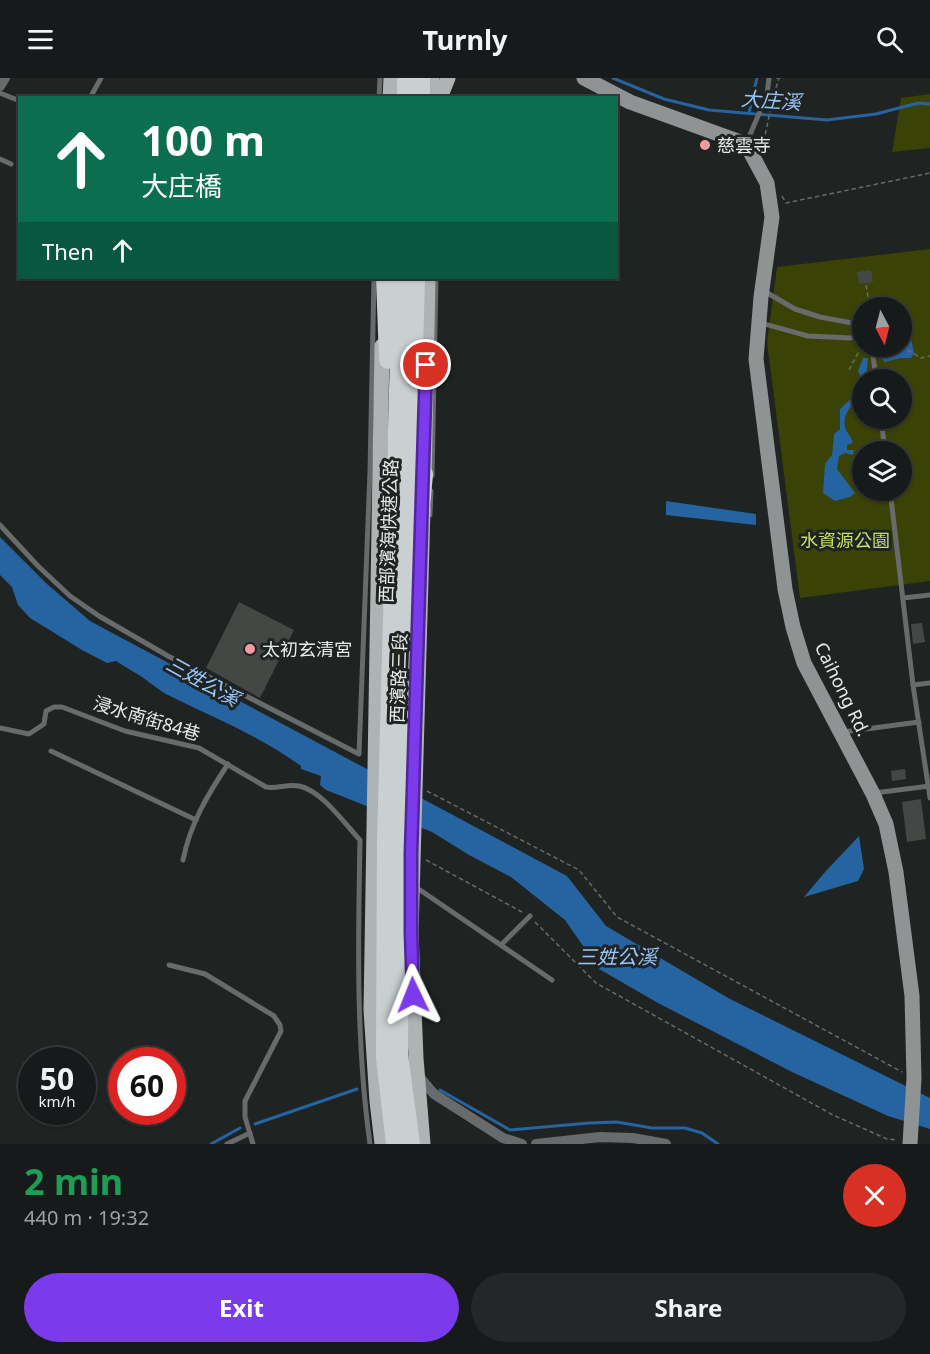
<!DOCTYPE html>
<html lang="en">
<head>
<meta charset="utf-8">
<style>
  :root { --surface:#171a1a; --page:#242727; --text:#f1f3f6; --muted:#9ea1a2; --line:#363839; --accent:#7c3aed }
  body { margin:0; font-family:"Noto Sans","Noto Sans TC",sans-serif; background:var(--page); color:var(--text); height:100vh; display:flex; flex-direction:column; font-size:22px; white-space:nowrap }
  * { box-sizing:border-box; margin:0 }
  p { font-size:20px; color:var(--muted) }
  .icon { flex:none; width:33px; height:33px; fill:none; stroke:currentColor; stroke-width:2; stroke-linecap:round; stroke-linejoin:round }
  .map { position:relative; height:1066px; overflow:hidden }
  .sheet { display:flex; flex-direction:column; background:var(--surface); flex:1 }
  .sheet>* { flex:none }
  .hud { position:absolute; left:18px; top:18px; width:600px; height:183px; border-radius:0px; box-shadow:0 2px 4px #0004,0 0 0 2px var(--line); background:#0b6e4f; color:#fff; overflow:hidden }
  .needle { width:39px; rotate:173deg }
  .controls { position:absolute; left:852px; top:219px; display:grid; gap:12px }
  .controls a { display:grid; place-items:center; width:60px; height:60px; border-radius:50%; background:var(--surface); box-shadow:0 2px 4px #0004,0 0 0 2px var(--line); font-size:30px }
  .speed { position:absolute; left:18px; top:969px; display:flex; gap:12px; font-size:30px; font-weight:700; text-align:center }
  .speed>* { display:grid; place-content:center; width:78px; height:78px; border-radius:50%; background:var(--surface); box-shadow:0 2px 4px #0004,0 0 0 2px var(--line); line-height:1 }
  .speed small { font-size:15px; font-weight:400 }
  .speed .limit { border:9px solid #d22; background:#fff; color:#111 }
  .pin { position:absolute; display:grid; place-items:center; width:51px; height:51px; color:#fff; margin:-26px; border:3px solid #fff; border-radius:50%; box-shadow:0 2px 6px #0007 }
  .me { position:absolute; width:66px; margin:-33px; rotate:358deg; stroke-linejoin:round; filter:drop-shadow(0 0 4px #0008) }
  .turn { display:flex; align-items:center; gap:21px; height:126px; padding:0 24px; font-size:27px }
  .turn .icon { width:78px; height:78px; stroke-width:2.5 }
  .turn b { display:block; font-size:42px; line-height:51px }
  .then { display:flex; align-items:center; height:57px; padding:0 24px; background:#0003; gap:12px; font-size:22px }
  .round { display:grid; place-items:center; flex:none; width:63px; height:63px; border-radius:32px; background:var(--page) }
  .headline { display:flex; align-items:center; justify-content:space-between; height:102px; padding:0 24px }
  h1 { font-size:36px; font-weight:700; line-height:45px; color:#1e9e55 }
  .action { display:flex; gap:12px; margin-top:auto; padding:12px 24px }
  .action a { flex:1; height:69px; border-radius:36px; background:var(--accent); color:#fff; font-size:24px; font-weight:700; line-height:69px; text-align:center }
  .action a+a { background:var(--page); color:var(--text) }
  header { display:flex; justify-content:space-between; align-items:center; height:78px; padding:0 24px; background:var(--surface); font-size:27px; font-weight:700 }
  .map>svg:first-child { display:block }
  .green { fill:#3a4205; fill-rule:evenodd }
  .water { fill:#2663a1 }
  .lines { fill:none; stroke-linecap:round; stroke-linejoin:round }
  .stream { stroke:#2663a1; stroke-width:3 }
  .building { fill:#444845 }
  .path { stroke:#676b6a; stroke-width:1.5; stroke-dasharray:4.5 3; stroke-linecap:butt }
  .lane { stroke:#686a6b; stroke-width:5 }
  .street { stroke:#686a6b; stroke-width:10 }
  .secondary { stroke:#8f9394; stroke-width:15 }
  .primary { stroke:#aeb3b4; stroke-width:15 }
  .highway { stroke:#cad0d1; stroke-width:18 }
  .route-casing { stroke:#51269a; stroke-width:15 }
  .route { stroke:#7c3aed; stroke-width:10 }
  .poi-dot { fill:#f49aa0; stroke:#1f2322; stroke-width:2 }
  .labels { text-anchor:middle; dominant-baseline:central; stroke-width:6; stroke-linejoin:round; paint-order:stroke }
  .poi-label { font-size:18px; fill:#e7ebea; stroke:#1f2322; text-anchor:start }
  .street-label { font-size:18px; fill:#e7ebea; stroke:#1f2322 }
  .park-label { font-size:18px; fill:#cbde65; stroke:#1f2322 }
  .water-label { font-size:20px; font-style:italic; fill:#9ac8fc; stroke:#1f2322 }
</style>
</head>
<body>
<header><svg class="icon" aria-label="menu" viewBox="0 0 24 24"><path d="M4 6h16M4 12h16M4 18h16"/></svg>Turnly<svg class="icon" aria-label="search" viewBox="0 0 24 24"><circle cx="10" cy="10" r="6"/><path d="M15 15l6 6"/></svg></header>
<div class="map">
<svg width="930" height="1066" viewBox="0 0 930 1066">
  <rect width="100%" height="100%" fill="#1f2322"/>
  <g class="green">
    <path d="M930 16V70L892 74 901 20Z"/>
    <path d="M930 171V503L800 520 767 264 777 189ZM862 230H902V268H862ZM862 302H902V340H862ZM862 374H902V412H862Z"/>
  </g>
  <g class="water">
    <path d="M902 233 909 238 910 256 914 275 911 280H901L885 284 880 280 895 269 902 268Z"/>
    <path d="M863 280H868L866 301 862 302V314C856 325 842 333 845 348 846 355 851 357 853 365L847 367V372H854L853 377 845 375 839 378 837 391 855 415 850 419 835 423 823 415 825 386 832 377 834 356 840 351V331L861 311V299L858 293Z"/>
    <path d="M666 423 756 436V447L666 437Z"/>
    <path d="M0 459 47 506 90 543 567 798 606 848 730 921 930 1020V1051L888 1038 792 994 658 925 599 891 565 842 511 799 469 777 432 754 326 712 320 707 321 698 301 691V688C261 659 215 640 170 618 159 613 150 604 139 597 131 592 123 588 116 583L107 585 82 572 30 540 18 527 12 509 0 497Z"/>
    <path d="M859 758 864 791 858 803 804 819 825 794Z"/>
  </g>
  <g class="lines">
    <g class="stream">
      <path d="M613 0 664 21 709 32 827 42 876 36 918 25 930 26"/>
      <path d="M749 35 757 0"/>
      <path d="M440 1012 510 1052 589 1045 617 1044 652 1050H685L702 1055 718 1066"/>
      <path d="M255 1046 357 1011"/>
      <path d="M211 1066 240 1050"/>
    </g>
  </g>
  <g class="building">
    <path d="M871 192 873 204 859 206 857 194Z"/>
    <path d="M239 524 294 552 260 620 206 590Z"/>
    <path d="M922 545 925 564 913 566 911 546Z"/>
    <path d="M905 691 906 701 892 703 891 693Z"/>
    <path d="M921 721 926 761 907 764 902 724Z"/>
  </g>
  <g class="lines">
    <g class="path">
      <path d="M776 0H784"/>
      <path d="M776 10 779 0"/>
      <path d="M764 71 763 67 771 29"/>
      <path d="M782 118 786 125 930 95"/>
      <path d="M866 207 870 230"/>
      <path d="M901 268 921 280 930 278"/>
      <path d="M849 292 859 273"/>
      <path d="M427 713 579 792 617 839 902 994"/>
      <path d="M426 782 522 834"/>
      <path d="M535 844 596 905 833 1037 887 1061 897 1062"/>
    </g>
    <g class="lane">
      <path d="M0 15 20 23"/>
      <path d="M90 20 101 0"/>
      <path d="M379 20 380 0"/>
      <path d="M746 66 767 17 769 0"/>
      <path d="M0 81 11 86"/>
      <path d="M764 213 795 231 820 239 852 245"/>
      <path d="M761 245 808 258 851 260"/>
      <path d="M873 277 876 302"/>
      <path d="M881 340 885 374"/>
      <path d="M432 398 436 200"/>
      <path d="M890 412 913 607 930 720"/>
      <path d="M430 437 431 413"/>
      <path d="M0 447 38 488 70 518 99 538 168 578 359 676 370 393 374 200"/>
      <path d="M903 520 930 517"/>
      <path d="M913 607 930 605"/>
      <path d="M0 650 29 656 44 646 46 633 54 629H62L125 653 199 670 266 709C277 711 287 706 299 708 321 712 345 746 360 762 358 863 356 966 370 1066"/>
      <path d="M843 654 919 644"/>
      <path d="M51 673 196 742"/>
      <path d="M874 715 930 708"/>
      <path d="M183 782C190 746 208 716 228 686"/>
      <path d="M420 812 552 902"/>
      <path d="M501 867 530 838"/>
      <path d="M169 887 205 896 274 938 280 947 281 953 245 1023V1039L253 1066"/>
      <path d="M227 1066 250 1055"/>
    </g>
    <g class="street">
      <path d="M0 8 5 0"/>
      <path d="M417 996 434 1016 503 1060 522 1066"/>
      <path d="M536 1066 600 1059 633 1060 666 1066"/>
    </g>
    <path class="secondary" d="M584 0 630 24 746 66 767 105 772 139 761 219 756 281 785 511 793 549 804 585 873 716 886 746 896 794 912 918 914 1000 910 1066"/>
    <g class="primary">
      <path d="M390 20 391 0"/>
      <path d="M432 20V0"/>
      <path d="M440 20 448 0"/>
      <path d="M382 268 371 932 377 1023 382 1066"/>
      <path d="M424 407 428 200"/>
      <path d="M423 1066 416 980 411 854 423 431"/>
    </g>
    <g class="highway">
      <path d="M406 20V0"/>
      <path d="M421 20V0"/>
      <path d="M385 200 388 282"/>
      <path d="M420 442 424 396"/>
      <path d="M395 1066 385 980 386 763 401 200"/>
      <path d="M411 1066 399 976 400 762 416 200"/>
    </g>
  </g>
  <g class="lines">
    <g class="route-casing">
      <path id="route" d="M413 917 411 854V776L426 287"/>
    </g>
    <use href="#route" class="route"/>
  </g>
  <g class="poi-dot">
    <circle cx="705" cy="67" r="6"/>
    <circle cx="250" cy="571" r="6"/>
  </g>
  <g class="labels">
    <g class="poi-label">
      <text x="717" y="67">慈雲寺</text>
      <text x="262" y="571">太初玄清宮</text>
    </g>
    <g class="street-label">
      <text transform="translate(388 453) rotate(-88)">西部濱海快速公路</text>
      <text transform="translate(398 600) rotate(-88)">西濱路三段</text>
      <text transform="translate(843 611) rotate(64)">Caihong Rd.</text>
      <text transform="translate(147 640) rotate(17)">浸水南街84巷</text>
    </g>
    <g class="park-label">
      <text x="845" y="462">水資源公園</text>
    </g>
    <g class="water-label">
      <text transform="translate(771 22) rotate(4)">大庄溪</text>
      <text transform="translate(203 603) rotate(29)">三姓公溪</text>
      <text x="617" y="878">三姓公溪</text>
    </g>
  </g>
</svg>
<div class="controls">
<a><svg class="needle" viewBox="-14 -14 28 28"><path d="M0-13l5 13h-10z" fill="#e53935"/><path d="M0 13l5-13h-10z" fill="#9ea1a2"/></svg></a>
<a><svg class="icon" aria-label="search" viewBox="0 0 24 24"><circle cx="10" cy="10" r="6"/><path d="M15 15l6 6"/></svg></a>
<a><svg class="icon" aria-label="layers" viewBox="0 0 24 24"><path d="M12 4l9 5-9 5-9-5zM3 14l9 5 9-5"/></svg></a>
</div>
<div class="speed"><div>50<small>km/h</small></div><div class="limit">60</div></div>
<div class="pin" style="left:426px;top:287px;background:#d93025"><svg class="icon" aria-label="arrive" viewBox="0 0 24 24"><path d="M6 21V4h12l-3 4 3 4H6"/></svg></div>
<svg class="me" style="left:413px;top:917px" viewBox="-20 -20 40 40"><path d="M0-17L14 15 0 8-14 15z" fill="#7c3aed" stroke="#fff" stroke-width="4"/></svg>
<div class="hud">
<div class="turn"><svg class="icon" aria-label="ahead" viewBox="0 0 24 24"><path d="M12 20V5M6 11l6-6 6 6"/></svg><div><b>100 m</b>大庄橋</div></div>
<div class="then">Then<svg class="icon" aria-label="ahead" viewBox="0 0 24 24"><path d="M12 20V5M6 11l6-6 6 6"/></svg></div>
</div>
</div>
<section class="sheet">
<div class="headline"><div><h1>2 min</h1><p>440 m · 19:32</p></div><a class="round" style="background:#d93025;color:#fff"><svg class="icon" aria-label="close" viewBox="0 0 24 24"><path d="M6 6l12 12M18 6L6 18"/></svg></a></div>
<div class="action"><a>Exit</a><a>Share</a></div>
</section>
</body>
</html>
